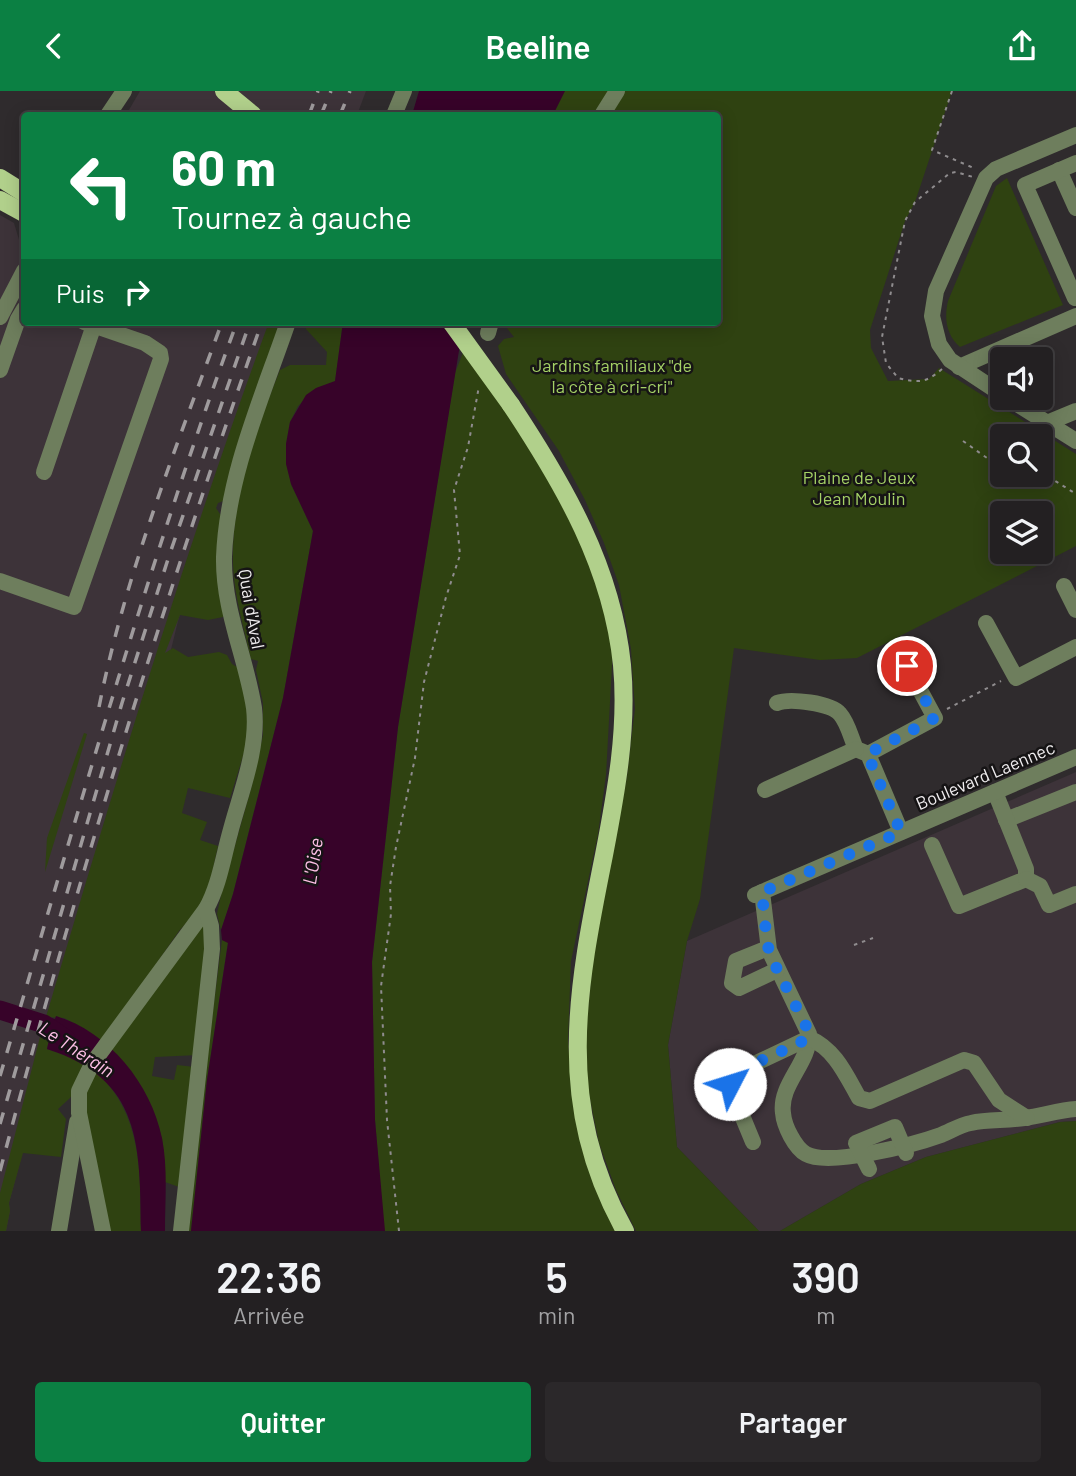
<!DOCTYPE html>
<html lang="fr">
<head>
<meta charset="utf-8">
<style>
  :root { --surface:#232022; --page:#2b282a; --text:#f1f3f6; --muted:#a3a3a5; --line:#403e40; --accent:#0b8043 }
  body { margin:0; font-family:Barlow,sans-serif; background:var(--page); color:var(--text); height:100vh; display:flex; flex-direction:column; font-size:26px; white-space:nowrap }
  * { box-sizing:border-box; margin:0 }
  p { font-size:23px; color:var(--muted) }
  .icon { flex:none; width:38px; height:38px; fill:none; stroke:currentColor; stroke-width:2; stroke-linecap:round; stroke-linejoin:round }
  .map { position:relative; height:1140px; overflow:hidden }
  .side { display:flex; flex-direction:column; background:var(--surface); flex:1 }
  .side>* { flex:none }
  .hud { position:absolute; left:21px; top:21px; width:700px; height:214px; border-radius:7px; box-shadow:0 4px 18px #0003,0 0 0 2px var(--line); background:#0b8043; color:#fff; overflow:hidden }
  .fabs { position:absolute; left:990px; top:256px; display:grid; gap:14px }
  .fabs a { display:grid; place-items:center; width:63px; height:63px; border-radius:7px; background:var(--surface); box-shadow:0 4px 18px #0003,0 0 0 2px var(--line); font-size:35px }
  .pin { position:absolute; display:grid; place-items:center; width:60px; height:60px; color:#fff; margin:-30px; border:4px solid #fff; border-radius:50%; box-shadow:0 2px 7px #0007 }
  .me { position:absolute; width:77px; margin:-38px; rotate:50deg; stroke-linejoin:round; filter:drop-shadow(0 0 5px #0008) }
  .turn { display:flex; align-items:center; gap:24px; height:147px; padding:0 35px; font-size:32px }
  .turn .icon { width:91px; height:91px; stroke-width:2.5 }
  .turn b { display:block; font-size:49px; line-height:60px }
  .then { display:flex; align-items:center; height:66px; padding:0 35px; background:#0003; gap:14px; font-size:26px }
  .eta { display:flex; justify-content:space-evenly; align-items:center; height:119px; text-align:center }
  .eta b { font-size:42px; font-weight:600; line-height:49px }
  .action { display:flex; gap:14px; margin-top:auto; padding:14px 35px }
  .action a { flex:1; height:80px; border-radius:7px; background:var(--accent); color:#fff; font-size:28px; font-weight:600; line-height:80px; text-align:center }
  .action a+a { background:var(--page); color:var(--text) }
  header { display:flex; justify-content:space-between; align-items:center; height:91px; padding:0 35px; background:var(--accent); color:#fff; font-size:32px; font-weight:600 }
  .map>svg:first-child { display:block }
  .built { fill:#3d3339 }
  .green { fill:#2f4211; fill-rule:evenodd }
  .water { fill:#370329 }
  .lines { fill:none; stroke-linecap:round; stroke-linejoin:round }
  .river { stroke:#370329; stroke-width:19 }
  .path { stroke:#8f8c8e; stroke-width:2; stroke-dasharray:3.5 5; stroke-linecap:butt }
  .minor { stroke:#6e7e5d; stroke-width:16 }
  .major { stroke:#b1d08b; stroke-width:18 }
  .rail { stroke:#9f9b9d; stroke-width:3.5; stroke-dasharray:12 12; stroke-linecap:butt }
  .major-bridge { stroke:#b1d08b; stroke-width:18 }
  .route { stroke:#1a73e8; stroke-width:12; stroke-dasharray:0 21.6 }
  .labels { text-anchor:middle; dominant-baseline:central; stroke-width:5; stroke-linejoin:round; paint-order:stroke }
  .park-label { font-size:18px; fill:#a4d166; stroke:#161415 }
  .street-label { font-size:18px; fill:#f0edef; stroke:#161415 }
  .water-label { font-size:19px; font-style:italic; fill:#ffc0e7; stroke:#161415 }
</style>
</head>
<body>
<header><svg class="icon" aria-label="back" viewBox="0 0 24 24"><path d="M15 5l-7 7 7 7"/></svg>Beeline<svg class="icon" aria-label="share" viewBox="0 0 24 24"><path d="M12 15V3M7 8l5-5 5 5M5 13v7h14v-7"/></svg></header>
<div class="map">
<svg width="1076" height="1140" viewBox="0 0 1076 1140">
  <rect width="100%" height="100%" fill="#2f2b2d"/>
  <g class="built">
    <path d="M140 0H366L357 24H126Z"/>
    <path d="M0 124 14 132 20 152 24 154V231H282L196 473 178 530 169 567 46 926 41 946 25 1053 9 1112 10 1120 6 1140H0Z"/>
    <path d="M1076 681V1030L1060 1031 926 1066 861 1093 780 1140H759L677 1056 668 954 687 850Z"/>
  </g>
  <g class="green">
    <path d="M560 0H617L602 24H545Z"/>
    <path d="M622 0H952L915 111 905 130 870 239 871 257 888 290 929 288 939 277 1076 363V455L857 567 820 569 734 557 700 808 687 850 668 954 677 1056 759 1140H636L616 1099 599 1052 588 998 584 954 594 861 627 685 635 618 631 558 619 494 604 452 585 409 559 360 506 283 498 255 504 248 514 246 502 231H718V24H609ZM1003 345H1041V383H1003ZM1003 422H1041V460H1003Z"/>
    <path d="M1007 87 1063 214 960 256C946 244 944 227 948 210L996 95Z"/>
    <path d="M269 231H282L226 409 218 412 216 417 224 429 223 526 208 529 180 524 165 562 173 557 188 566 219 561 227 564 232 573 239 577 248 603V649L230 707 188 697 182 722 207 731 200 749 218 755 206 810 179 840 154 876 155 881 204 830 208 837 198 964 155 966 152 985 174 989 177 974 195 976 179 1096 165 1091 162 1048 106 991C143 1033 140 1088 141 1140H109L85 1024 87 939 64 927 46 926C115 692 185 459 269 231Z"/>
    <path d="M305 231H343L335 291 317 297 298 315 290 331 286 353 291 393 313 440 283 607 233 803 221 839 217 823 221 804 252 694 263 644V612L256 579 258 570 251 568C244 538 234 504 233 473 231 406 256 339 280 279L290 274H326L327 261 306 238Z"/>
    <path d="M464 259 540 368 593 474 613 556 606 684 598 743 571 870 568 949 572 1005 579 1039 620 1140H384L375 1029 372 871 398 636 455 282Z"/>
    <path d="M84 642 87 643 45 781 47 747Z"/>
    <path d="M222 849 228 851 207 989 191 1140H185Z"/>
    <path d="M40 946 49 949 47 958 70 966 88 977 70 1007 58 1018 66 1028 61 1066 23 1062 9 1112 10 1120 6 1140H0V1102Z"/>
    <path d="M1076 1030V1140H780L861 1093 926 1066 1060 1031Z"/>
  </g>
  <g class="water">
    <path d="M419 0H565L553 24H412Z"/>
    <path d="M343 231H466L462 241 398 636 372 871 375 1029 385 1140H191L207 989 228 852 222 849 221 839 233 803 283 607 313 440 291 393 286 373V353L290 331 306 304 316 297 335 290Z"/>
    <path d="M56 925C109 941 151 993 162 1047 168 1077 165 1110 165 1140H141C140 1055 142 988 47 958L49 949 40 946 46 926 55 928Z"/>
  </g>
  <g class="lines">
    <path class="river" d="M0 919 44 933 66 948"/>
    <g class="path">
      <path d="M952 0 932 59 976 78"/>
      <path d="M942 278C926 292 919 292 898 287L886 272 882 246 905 130 915 111 950 82 956 81 973 86"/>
      <path d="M963 350 994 372 1003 375"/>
      <path d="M1041 381 1076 403"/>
      <path d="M947 618 1001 590"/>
      <path d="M854 854 873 847"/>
      <path d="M399 1140 387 1029 381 895 391 823 390 795 396 756 415 667 424 591 446 506 460 464 454 399 468 356 479 295"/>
    </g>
    <g class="minor">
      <path d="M108 24 124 0"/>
      <path d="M394 24 404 0"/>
      <path d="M602 24 617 0"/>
      <path d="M1059 79 1076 117"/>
      <path d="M1075 207 1025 94 1076 72"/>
      <path d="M0 226 24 180"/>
      <path d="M488 242 491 231"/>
      <path d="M959 276 1076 225"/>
      <path d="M0 279 18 228 24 218"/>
      <path d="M1003 304 950 269 939 253 932 225 936 200 986 87 996 78 1076 44"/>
      <path d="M1006 306 1076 350"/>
      <path d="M1047 332 1076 320"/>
      <path d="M44 381 94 234"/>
      <path d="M0 490 74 516 161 268 160 262 145 252 84 231"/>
      <path d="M1064 495 1076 519"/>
      <path d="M986 532 1016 587 1076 556"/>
      <path d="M777 612C790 607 831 612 840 623 848 632 851 647 856 658L868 663 901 741"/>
      <path d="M868 663 935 627 907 575"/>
      <path d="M765 699 856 658"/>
      <path d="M1006 729 1076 701"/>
      <path d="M932 754 959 815 1026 788V778L995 701"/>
      <path d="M1026 788 1040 795 1049 814 1076 803"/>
      <path d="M762 801 769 859 809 943C810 972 779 993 783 1022 784 1035 795 1057 806 1063 829 1076 916 1053 941 1044 951 1040 960 1034 971 1032 988 1028 1006 1030 1024 1027 1042 1025 1058 1019 1076 1018"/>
      <path d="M755 804 1076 666"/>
      <path d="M768 857 736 870 732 892 739 897 777 879"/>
      <path d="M753 1051 729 993 730 987 735 982 809 947C835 958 846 984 859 1007L870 1010 964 969 974 972 999 1009 1027 1027"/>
      <path d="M869 1078 856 1052 895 1036 906 1062"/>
      <path d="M59 1140 77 1031"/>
      <path d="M103 1140 79 1022V1000L92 973 206 818C219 795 223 767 230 742 240 703 259 658 254 617 246 566 223 519 224 466 227 385 262 307 288 231"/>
      <path d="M181 1140 212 858 211 835 206 818"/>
    </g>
    <g class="major">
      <path d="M224 0 253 24"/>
      <path d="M0 87 24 102"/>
      <path d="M0 109 24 122"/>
      <path d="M511 314C564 394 612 476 622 574 628 638 616 702 604 764 577 898 554 1013 625 1140"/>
    </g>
    <g class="rail">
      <path d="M309 24 318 0"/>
      <path d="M321 24 331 0"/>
      <path d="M340 24 350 0"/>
      <path d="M99 616C125 484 176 357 222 231"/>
      <path d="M0 985C75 732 146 479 237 231"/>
      <path d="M0 1033 122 612 169 465 250 231"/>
      <path d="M0 1080C76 794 163 510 262 231"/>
    </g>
    <path class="major-bridge" d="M451 231 511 314"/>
  </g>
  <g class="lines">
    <path class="route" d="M730 993V987L735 982 809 947 807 937 771 866 767 852 762 801 901 741 867 663 935 627 907 575"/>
  </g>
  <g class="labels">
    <g class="park-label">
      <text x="612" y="274">Jardins familiaux "de<tspan x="612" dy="21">la côte à cri-cri"</tspan></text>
      <text x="859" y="386">Plaine de Jeux<tspan x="859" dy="21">Jean Moulin</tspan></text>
    </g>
    <g class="street-label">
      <text transform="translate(252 518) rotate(80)">Quai d'Aval</text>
      <text transform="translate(985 684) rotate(-23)">Boulevard Laennec</text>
    </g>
    <g class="water-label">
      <text transform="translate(312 770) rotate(-81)">L'Oise</text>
      <text transform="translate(77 958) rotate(33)">Le Thérain</text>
    </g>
  </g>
</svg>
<div class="fabs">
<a><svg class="icon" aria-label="sound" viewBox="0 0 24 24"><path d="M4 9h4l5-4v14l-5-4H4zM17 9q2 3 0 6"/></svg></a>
<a><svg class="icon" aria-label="search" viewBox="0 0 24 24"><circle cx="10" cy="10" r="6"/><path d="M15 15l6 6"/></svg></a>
<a><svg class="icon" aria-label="layers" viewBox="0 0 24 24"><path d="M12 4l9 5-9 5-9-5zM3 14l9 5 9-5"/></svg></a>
</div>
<div class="pin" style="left:907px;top:575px;background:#d93025"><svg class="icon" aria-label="arrive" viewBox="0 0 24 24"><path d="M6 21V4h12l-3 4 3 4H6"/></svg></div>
<svg class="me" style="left:730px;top:993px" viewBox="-20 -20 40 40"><circle r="19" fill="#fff"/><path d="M0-13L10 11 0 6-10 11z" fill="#1a73e8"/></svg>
<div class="hud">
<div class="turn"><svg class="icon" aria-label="left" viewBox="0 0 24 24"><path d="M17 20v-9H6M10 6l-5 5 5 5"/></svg><div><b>60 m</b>Tournez à gauche</div></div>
<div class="then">Puis<svg class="icon" aria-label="right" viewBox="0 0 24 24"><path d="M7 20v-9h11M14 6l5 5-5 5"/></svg></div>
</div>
</div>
<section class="side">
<div class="eta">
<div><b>22:36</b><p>Arrivée</p></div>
<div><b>5</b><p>min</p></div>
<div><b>390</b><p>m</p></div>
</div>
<div class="action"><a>Quitter</a><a>Partager</a></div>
</section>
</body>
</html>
